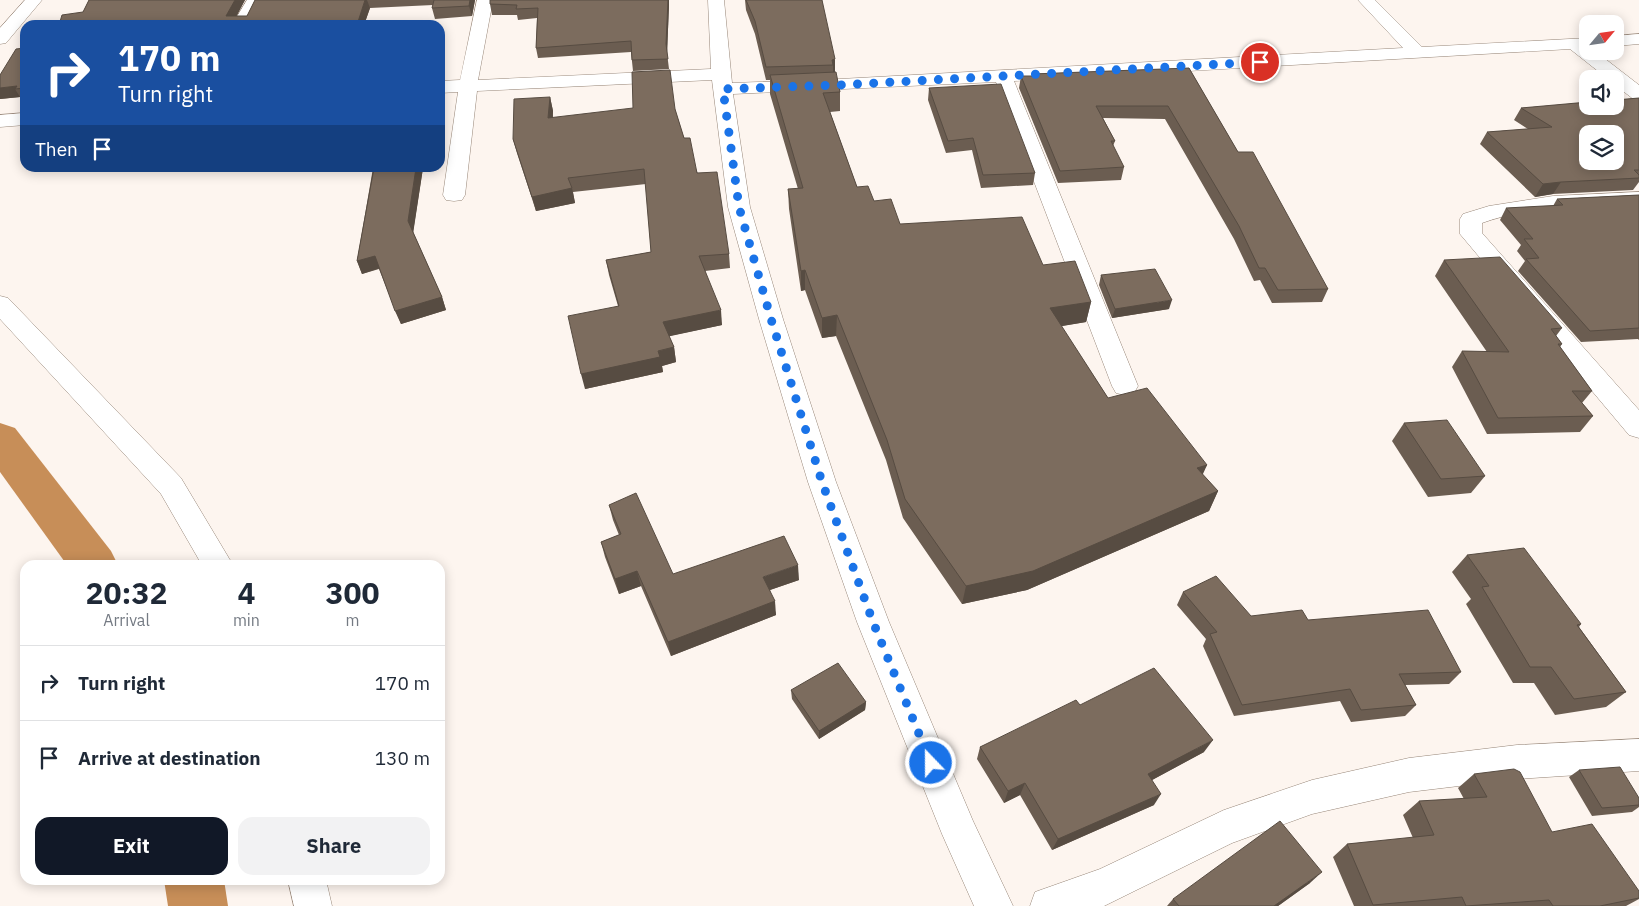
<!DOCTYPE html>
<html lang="en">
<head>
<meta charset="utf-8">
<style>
  :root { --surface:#fff; --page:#f2f2f3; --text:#1f2937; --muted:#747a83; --line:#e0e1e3; --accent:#111827 }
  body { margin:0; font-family:"IBM Plex Sans",sans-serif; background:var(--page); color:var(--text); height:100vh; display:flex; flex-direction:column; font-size:19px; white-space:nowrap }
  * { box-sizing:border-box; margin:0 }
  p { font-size:16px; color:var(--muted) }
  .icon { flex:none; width:28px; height:28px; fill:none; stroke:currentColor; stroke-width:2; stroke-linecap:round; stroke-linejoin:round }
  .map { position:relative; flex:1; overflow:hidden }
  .side { position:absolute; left:20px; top:560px; width:425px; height:325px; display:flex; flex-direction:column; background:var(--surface); border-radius:15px; box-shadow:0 2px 12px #0003 }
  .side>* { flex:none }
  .guide { position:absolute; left:20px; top:20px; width:425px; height:152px; border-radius:15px; box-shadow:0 2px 12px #0003; background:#1a4fa0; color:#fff; overflow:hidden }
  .needle { width:32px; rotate:61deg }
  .controls { position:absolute; left:1579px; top:15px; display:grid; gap:10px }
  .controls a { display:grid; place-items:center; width:45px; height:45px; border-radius:10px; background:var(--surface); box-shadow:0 2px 12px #0003; font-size:25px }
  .pin { position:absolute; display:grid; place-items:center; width:42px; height:42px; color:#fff; margin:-21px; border:2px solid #fff; border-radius:50%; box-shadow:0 1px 5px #0007 }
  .me { position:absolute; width:55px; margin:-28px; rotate:338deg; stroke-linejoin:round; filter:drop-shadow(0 0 4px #0008) }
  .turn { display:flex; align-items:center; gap:18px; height:105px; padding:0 15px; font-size:22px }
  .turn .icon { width:65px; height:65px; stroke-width:2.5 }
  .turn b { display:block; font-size:35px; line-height:42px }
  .then { display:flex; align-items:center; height:48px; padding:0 15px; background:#0003; gap:10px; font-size:19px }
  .eta { display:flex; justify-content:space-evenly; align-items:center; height:85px; text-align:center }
  .eta b { font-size:30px; font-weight:700; line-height:35px }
  .cta { display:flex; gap:10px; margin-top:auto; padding:10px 15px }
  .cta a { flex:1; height:58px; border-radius:15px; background:var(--accent); color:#fff; font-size:20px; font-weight:700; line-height:58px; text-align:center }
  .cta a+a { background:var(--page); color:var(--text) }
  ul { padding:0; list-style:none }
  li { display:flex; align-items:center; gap:15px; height:75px; padding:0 15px; border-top:1px solid var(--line) }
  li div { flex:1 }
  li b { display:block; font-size:19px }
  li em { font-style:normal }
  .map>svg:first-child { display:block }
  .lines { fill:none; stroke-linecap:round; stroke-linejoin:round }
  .canal { fill:#c78e58; fill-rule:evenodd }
  .street-casing { stroke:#978678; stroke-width:1 }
  .street { fill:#fff; fill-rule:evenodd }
  .wall { fill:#6b5d51 }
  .shaded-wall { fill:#574c42 }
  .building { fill:#7c6c5e; stroke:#574c42; fill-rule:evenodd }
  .route { stroke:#1a73e8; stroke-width:9; stroke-dasharray:0 16.2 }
</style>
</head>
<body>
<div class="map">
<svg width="1639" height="906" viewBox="0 0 1639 906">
  <rect width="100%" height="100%" fill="#fdf5ef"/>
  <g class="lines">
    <g class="canal">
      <path d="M0 423 15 428 111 551 118 565H67L0 472Z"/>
      <path d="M164 880H224L228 906H168Z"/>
    </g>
    <g class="street-casing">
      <g id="street">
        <path d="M25 0H42L6 43 0 44V28Z"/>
        <path d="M247 0H263L250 25H232Z"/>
        <path d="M477 0H493L478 80 711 69 708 0H724L732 83 840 79 1403 48 1358 0H1375L1422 47 1588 38V51H1595L1639 85V100L1632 98 1615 85V79H1608L1570 49 1014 81 1138 386 1134 393 1125 395 1116 393 1112 386 996 82 733 94 750 207 783 319 836 482 889 622 973 821 1013 906H974L942 834 857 622 808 482 759 319 728 207 712 80 477 91 465 195 462 200 454 201 446 200 443 195 458 92 440 93V81L460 80Z"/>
        <path d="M1639 34V44L1615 46V36Z"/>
        <path d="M25 113V125L0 127V115Z"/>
        <path d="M1639 192V204C1587 207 1532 205 1482 223V233L1639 410V438L1629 435 1460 234V219L1463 214 1489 206 1553 196Z"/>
        <path d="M0 296 8 298 181 478 233 565H202L161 494 0 319Z"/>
        <path d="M1639 739V771L1517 779 1409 792 1312 814 1232 843 1104 906H1030L1035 892 1100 869 1224 810 1312 780 1409 758 1517 745Z"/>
        <path d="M288 880H326L332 906H294Z"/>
      </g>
    </g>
    <use href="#street" class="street"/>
  </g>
  <g class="wall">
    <path d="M89 0H245L236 16H247L255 0H475L472 16 435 19 432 8 433 5 370 8 364 25 83 12Z"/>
    <path d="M490 0H669V5L667 53 669 69 633 71 631 52 538 58 536 48 537 18 518 20 517 15H492L490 4Z"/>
    <path d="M745 0H822L835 72 840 92V111L830 112 857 187 874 201 900 224 1043 265 1091 302 1086 322 1061 326 1108 398 1207 465 1202 474 1218 491 1209 511 1027 590 962 604 903 518 886 460 836 336 822 338 805 290 801 291 789 209 788 189H798L770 94V80H766L755 34 746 10Z"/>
    <path d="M25 48V100H22L20 97 0 99V75Z"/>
    <path d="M1189 68 1238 152 1328 289 1322 302 1272 303 1260 280 1254 281 1234 239 1165 119 1103 118 1115 141 1113 146 1124 167 1121 180 1058 183 1019 88 1021 76H1032V74Z"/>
    <path d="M929 88 1035 173 1033 185 981 188 972 150 946 153 928 100Z"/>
    <path d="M550 97 553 111V118L675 109 684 138 729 254 730 268 705 271 722 325 669 336 674 347 676 362 662 366 663 372 585 389 618 306 609 275 606 260 651 252 646 184 573 192 575 203 536 211 517 153 513 139Z"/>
    <path d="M1639 98V182L1633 190 1553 194 1535 197 1480 144 1487 132 1528 129 1514 120 1521 108Z"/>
    <path d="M362 168H423L413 232 442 297 446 310 401 324 379 269 362 274 357 261 373 168 363 169Z"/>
    <path d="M1639 195V340L1638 339 1581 342 1518 271 1525 261 1517 251 1521 245 1500 220 1506 208 1553 206 1557 199Z"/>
    <path d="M1444 260 1562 328 1556 336 1562 344 1560 347 1592 391 1582 403 1593 416 1580 432 1487 434 1452 367 1462 351 1487 352 1435 276Z"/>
    <path d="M1101 275 1169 309 1112 318 1099 285Z"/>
    <path d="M1404 423 1485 476 1471 493 1428 497 1392 441Z"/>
    <path d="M609 505 673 574 799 580 770 590 776 615 671 656 641 586 619 594 605 557 601 542 619 535 613 520Z"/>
    <path d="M1467 555 1581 624 1579 627 1626 692 1606 707 1555 715 1534 683H1513L1466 604 1471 599 1452 572Z"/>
    <path d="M1183 592 1251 616 1308 620 1461 672 1449 684 1405 685 1416 705 1405 716 1351 722 1340 701 1234 716 1203 646 1206 639 1177 605Z"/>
    <path d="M791 690 866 702 865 710 819 739 792 699Z"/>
    <path d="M1080 705 1204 752 1152 780 1154 805 1052 850 1020 795 1004 803 977 759 980 747Z"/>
    <path d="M1579 770 1639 798V807L1632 812 1592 816 1569 777Z"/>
    <path d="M1474 774 1552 832 1639 891V899L1626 906H1354L1333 857 1347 844 1413 838 1403 815 1419 801 1464 799 1458 788Z"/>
    <path d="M1310 883 1278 906H1167L1173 899Z"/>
  </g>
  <g class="shaded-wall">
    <path d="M235 0H245L232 25 226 16Z"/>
    <path d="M365 0H367L370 8 364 25H357Z"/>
    <path d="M470 0H475L472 16 469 6Z"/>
    <path d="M668 0H669V5L667 54 666 44Z"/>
    <path d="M835 59V72L833 73V65L832 60Z"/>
    <path d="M17 86 15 89 20 97 0 99V88Z"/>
    <path d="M550 97 553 111 551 133 548 118Z"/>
    <path d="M416 168H423L413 234 408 221Z"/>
    <path d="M1561 182 1553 194 1535 197 1543 184Z"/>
    <path d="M572 188 575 203 536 211 532 197Z"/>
    <path d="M375 256 380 268 362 274 357 261Z"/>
    <path d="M805 270V290L801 291V271Z"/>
    <path d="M442 297 446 310 401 324 395 311Z"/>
    <path d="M1172 300 1169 309 1112 318 1115 309Z"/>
    <path d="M1091 302 1086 322 1045 329 1050 308Z"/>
    <path d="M721 310 722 325 666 337 663 322Z"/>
    <path d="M837 315 836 336 822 338V318Z"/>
    <path d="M674 347 676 362 662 366 663 372 585 389 581 374Z"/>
    <path d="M1207 465 1198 485 1197 468Z"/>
    <path d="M1218 491 1209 511 1027 590 962 604 966 586Z"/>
    <path d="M798 565 799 580 764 592 763 577Z"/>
    <path d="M637 571 641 586 619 594 615 579Z"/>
    <path d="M775 601 776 615 671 656 668 642Z"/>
    <path d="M866 702 865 710 819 739V731Z"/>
    <path d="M1213 740 1204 752 1141 786 1148 774Z"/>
    <path d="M1025 783 1020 795 1004 803 1008 791Z"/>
    <path d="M1161 794 1154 805 1052 850 1058 839Z"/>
    <path d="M1322 872 1310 883 1278 906H1274Z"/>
  </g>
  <g class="building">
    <path d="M89 0H235L226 16H247L255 0H365L357 25H59L62 15 83 12Z"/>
    <path d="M434 0H470L469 6 432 8Z"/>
    <path d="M490 0H668L666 44 668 59 632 60 631 41 536 48 538 8 516 9 517 5 490 4Z"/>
    <path d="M746 0H822L835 59 832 60 833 65 766 67 755 21Z"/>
    <path d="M25 48V88L15 89 17 86 0 88V75L16 49Z"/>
    <path d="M1189 68 1238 152H1253L1328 289 1278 290 1265 268H1259L1239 226 1168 106H1096L1115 141H1111L1124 167 1060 171 1021 76H1033L1032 74Z"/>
    <path d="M670 70 675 109 684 138H690L697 173 717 172 729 254 699 256 721 310 663 322 674 347 658 351 660 357 581 374 568 316 619 306 606 260 651 252 644 169 568 178 572 188 532 197 513 139 514 99 550 97 548 118 633 108 632 72Z"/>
    <path d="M836 72 840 92 823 93 857 187 868 186 874 201 891 199 900 224 1022 217 1043 265 1075 261 1091 302 1050 308 1108 398 1147 388 1207 465 1197 468 1218 491 1033 571 966 586 905 499 887 440 837 315 822 318 805 270 801 271 788 189 803 188 770 75Z"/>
    <path d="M1001 84 1035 173 983 175 973 138 948 141 929 88Z"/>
    <path d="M1639 98V170H1634L1639 175V178L1561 182 1543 184 1487 132 1552 127 1521 108 1588 102V106H1615V100ZM1588 134H1615V161H1588Z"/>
    <path d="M374 168H416L408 221 442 297 395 311 375 256 357 261Z"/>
    <path d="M1639 195V328L1590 331 1526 259 1539 258 1524 239H1533L1506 208 1563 205 1557 199Z"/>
    <path d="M1500 257 1562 328 1551 329 1562 344H1558L1592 391H1572L1593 416 1498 418 1462 351 1509 352 1444 260Z"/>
    <path d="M1155 269 1172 300 1115 309 1101 275Z"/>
    <path d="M1447 420 1485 476 1441 479 1404 423Z"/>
    <path d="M636 493 673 574 784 536 798 565 763 577 775 601 668 642 637 571 615 579 601 542 621 534 609 505Z"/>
    <path d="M1524 548 1581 624 1577 625 1626 692 1574 699 1551 667H1530L1482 587 1489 586 1467 555Z"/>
    <path d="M1216 576 1251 616 1302 610 1308 620 1428 610 1461 672 1399 674 1416 705 1361 710 1350 689 1242 705 1210 634 1217 632 1183 592Z"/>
    <path d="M838 663 866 702 819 731 791 690Z"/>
    <path d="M1154 668 1213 740 1148 774 1161 794 1058 839 1025 783 1008 791 980 747 1076 700 1080 705Z"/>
    <path d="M1620 767 1639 798V805L1602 808 1579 770Z"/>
    <path d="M1514 769 1520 772 1552 832 1592 824 1639 891V898L1600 906H1553L1549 900 1466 906 1462 897 1373 905 1347 844 1434 835 1419 801 1487 797 1474 774Z"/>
    <path d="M1280 821 1322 872 1274 906H1179L1173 899Z"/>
  </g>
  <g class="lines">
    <path class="route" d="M931 763 873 622 822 482 771 319 739 207 723 89 840 85 1260 62"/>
  </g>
</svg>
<div class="controls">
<a><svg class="needle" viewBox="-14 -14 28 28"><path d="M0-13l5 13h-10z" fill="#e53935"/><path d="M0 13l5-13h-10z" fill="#747a83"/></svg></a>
<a><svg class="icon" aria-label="sound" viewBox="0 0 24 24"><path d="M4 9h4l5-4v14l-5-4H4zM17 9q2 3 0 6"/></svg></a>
<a><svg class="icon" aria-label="layers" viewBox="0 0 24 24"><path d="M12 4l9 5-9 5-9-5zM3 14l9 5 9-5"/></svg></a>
</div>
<div class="pin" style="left:1260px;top:62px;background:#d93025"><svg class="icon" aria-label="arrive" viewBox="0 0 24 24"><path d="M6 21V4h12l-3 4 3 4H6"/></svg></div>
<svg class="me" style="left:931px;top:763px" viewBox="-20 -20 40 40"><circle r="17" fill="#1a73e8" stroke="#fff" stroke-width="3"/><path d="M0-11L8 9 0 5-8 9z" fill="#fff"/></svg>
<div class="guide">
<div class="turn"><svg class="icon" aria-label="right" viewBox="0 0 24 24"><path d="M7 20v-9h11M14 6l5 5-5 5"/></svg><div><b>170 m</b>Turn right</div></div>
<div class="then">Then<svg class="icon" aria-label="arrive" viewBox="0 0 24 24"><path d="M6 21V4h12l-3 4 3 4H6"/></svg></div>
</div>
<section class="side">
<div class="eta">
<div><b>20:32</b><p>Arrival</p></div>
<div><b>4</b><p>min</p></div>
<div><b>300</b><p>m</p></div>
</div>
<ul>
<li><svg class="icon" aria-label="right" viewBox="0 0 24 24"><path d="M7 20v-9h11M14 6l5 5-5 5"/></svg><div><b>Turn right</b></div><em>170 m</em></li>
<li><svg class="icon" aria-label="arrive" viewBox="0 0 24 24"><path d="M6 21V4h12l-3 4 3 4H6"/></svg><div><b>Arrive at destination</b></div><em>130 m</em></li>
</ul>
<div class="cta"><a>Exit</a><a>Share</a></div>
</section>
</div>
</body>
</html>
